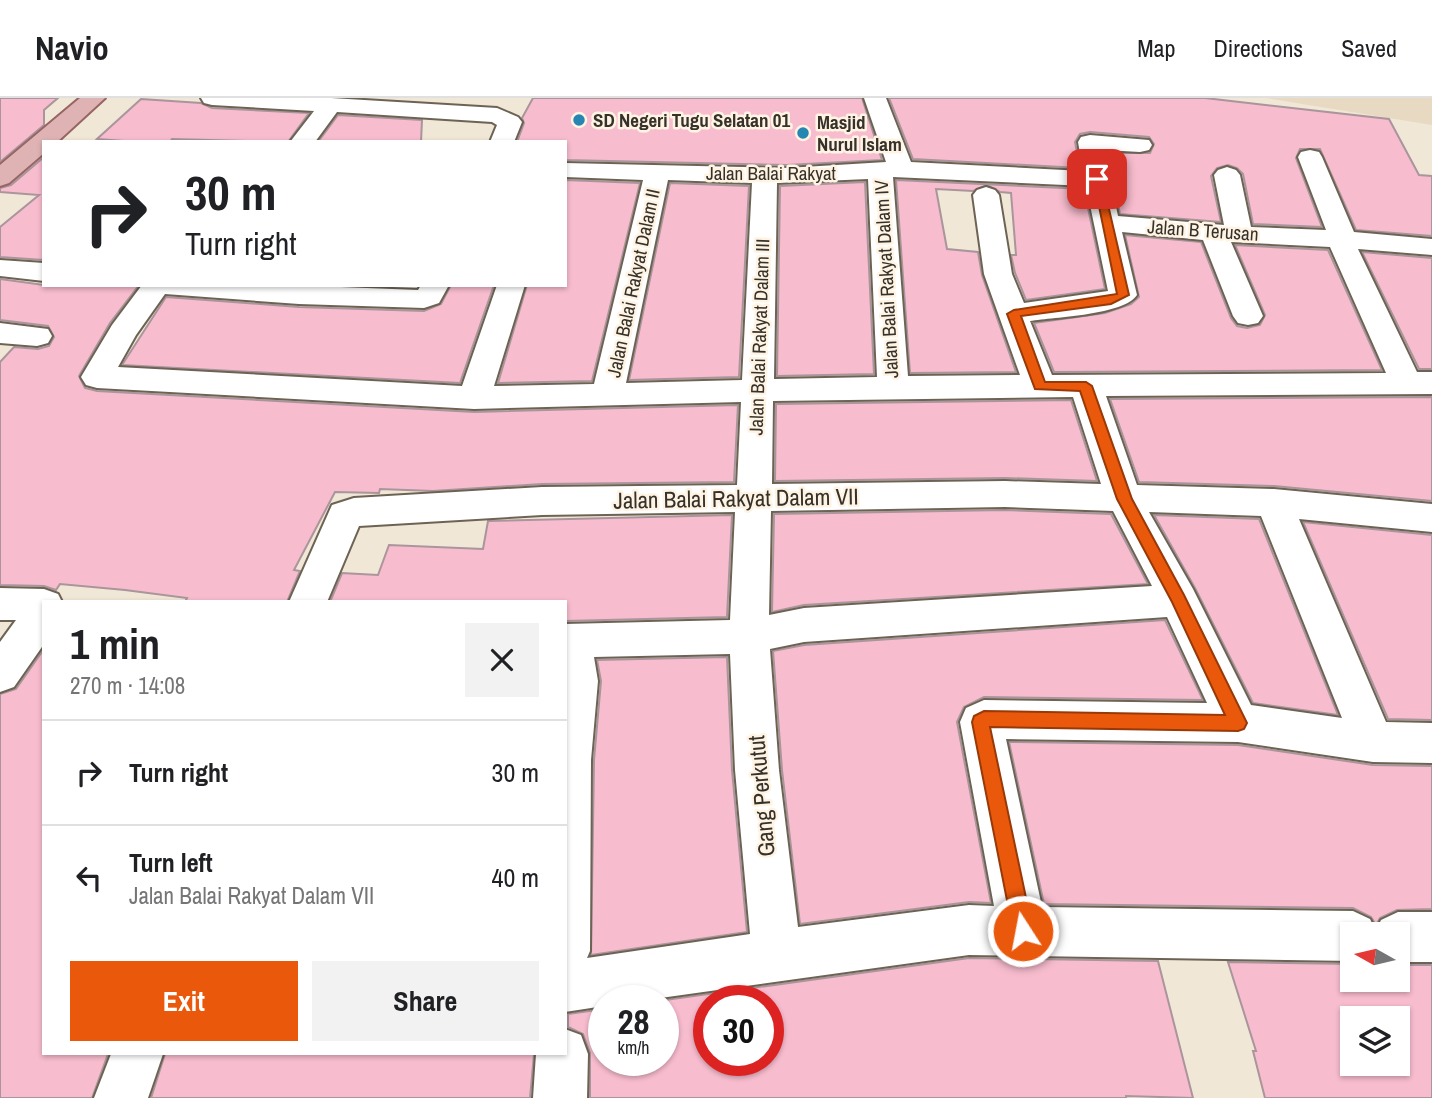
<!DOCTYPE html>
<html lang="en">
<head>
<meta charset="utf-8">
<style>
  :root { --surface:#fff; --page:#f2f2f2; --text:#202124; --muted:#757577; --line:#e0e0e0; --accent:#ea580c }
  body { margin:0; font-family:"Archivo Narrow",sans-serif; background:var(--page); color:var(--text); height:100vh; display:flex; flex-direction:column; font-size:26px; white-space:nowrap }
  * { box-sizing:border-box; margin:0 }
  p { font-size:23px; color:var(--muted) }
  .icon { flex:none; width:38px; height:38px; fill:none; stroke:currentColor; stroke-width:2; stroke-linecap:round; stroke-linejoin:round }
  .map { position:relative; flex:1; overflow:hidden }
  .side { position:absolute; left:42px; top:502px; width:525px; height:455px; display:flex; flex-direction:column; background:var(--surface); border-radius:0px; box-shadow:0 2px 5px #0004 }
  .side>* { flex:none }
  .guide { position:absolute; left:42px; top:42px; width:525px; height:147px; border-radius:0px; box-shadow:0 2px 5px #0004; background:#fff; color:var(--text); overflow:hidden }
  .needle { width:46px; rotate:278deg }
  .tools { position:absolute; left:1340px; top:824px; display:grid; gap:14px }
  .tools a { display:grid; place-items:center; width:70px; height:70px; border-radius:0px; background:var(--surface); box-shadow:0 2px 5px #0004; font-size:35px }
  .speed { position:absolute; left:588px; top:887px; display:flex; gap:14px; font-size:35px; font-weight:700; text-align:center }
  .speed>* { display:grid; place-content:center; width:91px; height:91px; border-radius:50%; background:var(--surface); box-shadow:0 2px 5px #0004; line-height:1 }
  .speed small { font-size:18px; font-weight:400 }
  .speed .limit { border:10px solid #d22; background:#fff; color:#111 }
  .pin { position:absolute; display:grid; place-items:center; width:60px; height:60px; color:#fff; margin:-30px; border-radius:14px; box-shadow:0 4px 10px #0006 }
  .me { position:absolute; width:77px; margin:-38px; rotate:349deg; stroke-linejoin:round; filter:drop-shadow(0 0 5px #0008) }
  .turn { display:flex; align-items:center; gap:24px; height:147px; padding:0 28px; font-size:32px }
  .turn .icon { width:91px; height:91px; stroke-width:2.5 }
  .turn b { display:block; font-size:49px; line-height:60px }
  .round { display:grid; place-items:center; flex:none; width:74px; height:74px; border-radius:0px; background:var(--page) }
  .headline { display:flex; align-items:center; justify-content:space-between; height:119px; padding:0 28px }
  h1 { font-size:42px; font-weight:700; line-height:52px }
  .action { display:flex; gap:14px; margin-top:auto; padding:14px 28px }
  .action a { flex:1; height:80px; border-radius:0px; background:var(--accent); color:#fff; font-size:28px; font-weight:700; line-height:80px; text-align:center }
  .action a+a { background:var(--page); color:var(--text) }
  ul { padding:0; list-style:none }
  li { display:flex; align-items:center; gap:21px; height:105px; padding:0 28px; border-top:2px solid var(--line) }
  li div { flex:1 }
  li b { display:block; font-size:26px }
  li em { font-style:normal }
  header { display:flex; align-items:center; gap:42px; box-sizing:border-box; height:98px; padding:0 35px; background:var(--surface); border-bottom:2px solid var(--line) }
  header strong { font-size:33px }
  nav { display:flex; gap:38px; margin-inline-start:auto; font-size:24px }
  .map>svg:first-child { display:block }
  .built { fill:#e8d9c2 }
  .building { fill:#f7bcce; stroke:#a9959b; stroke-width:2; fill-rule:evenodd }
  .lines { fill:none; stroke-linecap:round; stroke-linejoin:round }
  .minor-casing { stroke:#6c6354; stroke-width:4 }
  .major-casing { stroke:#966564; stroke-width:4 }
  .minor { fill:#fff; fill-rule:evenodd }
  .major { fill:#dfb3b4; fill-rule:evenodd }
  .route { fill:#ea580c; stroke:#983908; stroke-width:2 }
  .poi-dot { fill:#2685b1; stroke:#fff4e3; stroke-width:2.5 }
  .labels { text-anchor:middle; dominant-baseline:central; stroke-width:5; stroke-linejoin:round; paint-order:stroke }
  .far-poi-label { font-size:19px; font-weight:bold; fill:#36322b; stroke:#fff4e3; text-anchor:start }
  .far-street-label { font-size:19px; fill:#36322b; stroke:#fff4e3 }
  .street-label { font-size:23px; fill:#36322b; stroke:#fff4e3 }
</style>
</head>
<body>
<header>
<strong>Navio</strong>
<nav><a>Map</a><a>Directions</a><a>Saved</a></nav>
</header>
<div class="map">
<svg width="1432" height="1000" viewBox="0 0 1432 1000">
  <rect width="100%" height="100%" fill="#f1e7d6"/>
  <path class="built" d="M1266 0H1432V27Z"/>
  <g class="building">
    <path d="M0 0H58L44 12V27L0 64Z"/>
    <path d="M533 0H862L882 62 787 67 565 62V44H517L524 25 522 20Z"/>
    <path d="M889 0H1205L1389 21 1419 77 1432 78V138L1356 132 1320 51H1300L1296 60 1322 129 1253 126 1243 76 1237 70 1228 67 1217 70 1211 78 1221 124 1120 116 1107 55H1150L1154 46 1149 39 1090 34 1080 36 1075 44 1080 70 913 61Z"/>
    <path d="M141 1 201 5 212 10 309 15 288 44 172 41 170 44H138L97 41Z"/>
    <path d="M338 17 422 22 421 44H318Z"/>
    <path d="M44 59V162L0 159V129L39 97 0 94V90L11 87Z"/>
    <path d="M565 82 640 85 592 283 498 285 527 187H565Z"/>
    <path d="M896 82 1084 91 1105 191 1026 202 1015 175 1011 157H1016L1011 95 1000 94 987 87 973 93 936 91 947 151 978 154 982 177 1016 274 910 275Z"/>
    <path d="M865 84 874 276 777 278 780 88Z"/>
    <path d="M670 85 749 88 739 279 629 282Z"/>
    <path d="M1125 137 1201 144 1231 220 1237 228 1247 230 1260 227 1265 217 1235 147 1328 152 1382 272 1054 274 1034 225 1105 215 1131 206 1139 199Z"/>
    <path d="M1362 154 1432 160V271H1419Z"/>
    <path d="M0 181 44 187H139L110 225 79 278 85 290 97 293 474 314 738 307 734 384 542 386 433 393 380 391 379 395 335 394 294 472 300 473 287 504H185L187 500 125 492 60 486 56 492 44 488 0 487V264L14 249 38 251 49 248 54 239 48 228 0 222Z"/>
    <path d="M451 187H494L460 285 122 267 166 199 299 209 424 213 441 206Z"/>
    <path d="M1432 299V403L1274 388 1139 384 1110 301Z"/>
    <path d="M1071 302 1097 383 1005 380 775 383 776 306Z"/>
    <path d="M1005 412 1111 416 1148 486 804 507 772 514 774 416Z"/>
    <path d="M732 417 727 519 565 523V504H330L342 475 378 477 389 447 483 451 488 423Z"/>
    <path d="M1154 417 1259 421 1338 617 1253 605 1195 490Z"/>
    <path d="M1303 424 1432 437V622L1388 621Z"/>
    <path d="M1165 522 1203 602 984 599 964 609 957 624 991 805 969 804 800 826 782 672 773 553 804 547Z"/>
    <path d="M44 551V956H108L92 1000H0V596L16 591Z"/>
    <path d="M727 559 732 672 747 834 591 857 594 662 601 583 597 562Z"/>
    <path d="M1009 644 1238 647 1373 667 1432 668V811L1397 812 1380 820 1376 827 1371 819 1353 810 1044 806Z"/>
    <path d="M969 860 1158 863 1193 1000 1126 998V1000H590V955L583 936 568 929V916L604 911V962H663V903H658ZM709 903H768V962H709Z"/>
    <path d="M1228 864 1353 866V882H1398V867H1432V1000H1265L1253 953H1256ZM1353 920H1398V966H1353Z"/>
    <path d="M165 956H534L530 1000H151Z"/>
  </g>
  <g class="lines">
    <g class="minor-casing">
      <g id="minor">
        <path d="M201 0H331L497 10 518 19 522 24 514 44H490L497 27 492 24 337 14 315 44H290L314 13 212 7 204 5Z"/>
        <path d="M864 0H886L911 64 1083 73 1078 44 1081 39 1090 37 1149 42 1152 47 1149 52 1140 54 1104 52 1118 118 1224 127 1214 77 1218 72 1227 69 1236 72 1240 77 1251 129 1326 132 1298 59 1301 54 1310 52 1319 54 1322 59 1354 134 1432 141V157L1358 151 1417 274H1432V296L1106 298 1137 387 1274 391 1432 406V434L1299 421 1386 624 1432 625V665L1373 664 1238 644 1006 641 1042 809 1353 813 1370 821 1376 833 1381 822 1398 814H1432V864H1398V836H1353V863L969 857 639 903H604V908L565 914V526L730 522 735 414 542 417 359 428 327 504H289L332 407 354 400 542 389 737 387 741 304 474 311 97 290 86 287 81 279 112 227 142 187H289L418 192 421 187H449L439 205 424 210 299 206 165 196 136 237 118 269 462 288 497 187H525L494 288 594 286 643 82 565 79V65L787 70 886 64ZM893 79 1086 88 1108 193 1024 205 1012 176 999 97 995 92 986 89 977 92 973 97 984 176 1020 277 908 278ZM868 81 877 279 774 281 777 85ZM668 82 752 85 742 282 626 285ZM1122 134 1203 142 1233 218 1238 225 1248 227 1258 225 1263 218 1231 144 1330 149 1386 275 1052 277 1030 223C1055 219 1124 217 1137 197ZM1073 299 1101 386 1005 383 772 386 773 303ZM1005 409 1113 413 1152 488 804 510 769 517 771 413ZM1149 414 1261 418 1342 620 1251 607 1193 491ZM1167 519 1207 605 984 602 966 610 960 624 994 808 969 807 798 829 779 672 770 551 804 544ZM730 556 735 672 750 836 587 860 590 853 591 662 598 583 594 559Z"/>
        <path d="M0 162 44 165V183L0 178Z"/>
        <path d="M0 225 48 231 52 238 48 245 37 248 0 245Z"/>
        <path d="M0 490 44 491 58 496 62 504H44V546L14 589 0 594V544L16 522H0Z"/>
        <path d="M565 931 581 937 588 956 587 1000H533L536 956H565Z"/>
        <path d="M111 956H163L148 1000H94Z"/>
      </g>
    </g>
    <g class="major-casing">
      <path id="major" d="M80 0H105L57 44H44V55L9 85 0 88V67Z"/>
    </g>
    <use href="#minor" class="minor"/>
    <use href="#major" class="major"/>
  </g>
  <path class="route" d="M1093 79 1102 81 1129 197 1111 206 1021 218 1045 284H1086L1092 288 1132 401 1184 497 1247 625 1244 631 1238 633 990 629 1033 833 1030 840 1023 843 1016 840 1013 833 972 624 974 618 984 613 1225 617 1172 504 1117 401 1080 293 1035 291 1007 216 1014 212 1117 196Z"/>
  <g class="poi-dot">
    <circle cx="579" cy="22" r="7"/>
    <circle cx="803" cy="35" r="7"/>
  </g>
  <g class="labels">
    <g class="far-poi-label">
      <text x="593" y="22">SD Negeri Tugu Selatan 01</text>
      <text x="817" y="24">Masjid<tspan x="817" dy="22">Nurul Islam</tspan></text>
    </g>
    <g class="far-street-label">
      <text x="771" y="75">Jalan Balai Rakyat</text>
      <text transform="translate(1203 132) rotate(4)">Jalan B Terusan</text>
      <text transform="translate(886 181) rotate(-93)">Jalan Balai Rakyat Dalam IV</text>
      <text transform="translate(633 185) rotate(-78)">Jalan Balai Rakyat Dalam II</text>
      <text transform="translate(759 239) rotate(-88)">Jalan Balai Rakyat Dalam III</text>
    </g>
    <g class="street-label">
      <text transform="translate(736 400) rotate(-1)">Jalan Balai Rakyat Dalam VII</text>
      <text transform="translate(761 698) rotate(-95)">Gang Perkutut</text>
    </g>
  </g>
</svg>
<div class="tools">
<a><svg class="needle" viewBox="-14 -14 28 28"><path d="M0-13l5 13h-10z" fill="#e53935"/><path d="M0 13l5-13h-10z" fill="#757577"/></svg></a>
<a><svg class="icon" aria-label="layers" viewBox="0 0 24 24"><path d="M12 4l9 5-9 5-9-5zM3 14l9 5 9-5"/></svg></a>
</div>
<div class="speed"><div>28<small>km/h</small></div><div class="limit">30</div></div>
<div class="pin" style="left:1097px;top:81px;background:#d93025"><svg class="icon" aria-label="arrive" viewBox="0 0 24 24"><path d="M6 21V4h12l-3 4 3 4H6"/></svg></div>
<svg class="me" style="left:1023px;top:833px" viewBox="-20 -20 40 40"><circle r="17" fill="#ea580c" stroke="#fff" stroke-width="3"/><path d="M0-11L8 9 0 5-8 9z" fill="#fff"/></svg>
<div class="guide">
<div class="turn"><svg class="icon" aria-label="right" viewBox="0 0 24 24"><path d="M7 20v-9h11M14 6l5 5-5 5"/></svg><div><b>30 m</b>Turn right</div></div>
</div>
<section class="side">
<div class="headline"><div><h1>1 min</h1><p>270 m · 14:08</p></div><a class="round"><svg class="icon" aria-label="close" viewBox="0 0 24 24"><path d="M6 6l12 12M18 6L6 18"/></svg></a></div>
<ul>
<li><svg class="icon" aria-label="right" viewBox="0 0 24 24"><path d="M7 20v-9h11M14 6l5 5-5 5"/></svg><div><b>Turn right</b></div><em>30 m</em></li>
<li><svg class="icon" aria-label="left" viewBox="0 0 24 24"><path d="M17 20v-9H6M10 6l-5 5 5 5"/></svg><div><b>Turn left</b><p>Jalan Balai Rakyat Dalam VII</p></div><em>40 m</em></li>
</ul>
<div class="action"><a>Exit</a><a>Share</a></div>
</section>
</div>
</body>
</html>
